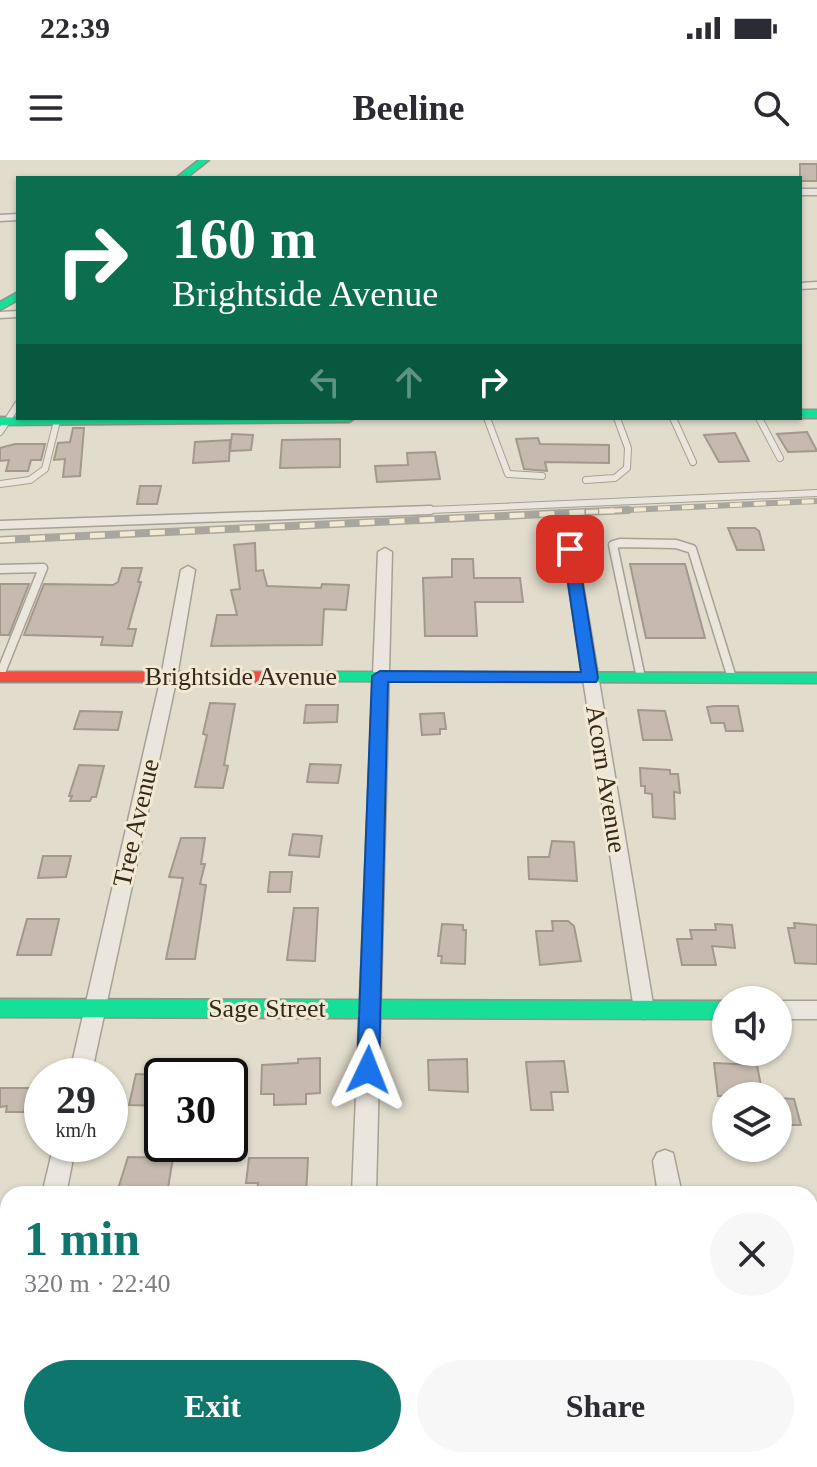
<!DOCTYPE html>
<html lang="en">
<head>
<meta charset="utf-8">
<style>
  :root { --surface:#fff; --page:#f7f7f7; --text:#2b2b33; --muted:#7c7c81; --accent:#0f766e }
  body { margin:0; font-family:Georgia,serif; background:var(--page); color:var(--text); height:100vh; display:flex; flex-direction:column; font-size:30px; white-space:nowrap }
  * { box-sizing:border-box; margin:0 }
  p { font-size:26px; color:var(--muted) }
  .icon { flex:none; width:44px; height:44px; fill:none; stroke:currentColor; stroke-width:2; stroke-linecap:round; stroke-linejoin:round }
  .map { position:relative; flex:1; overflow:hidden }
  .panel { position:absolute; left:0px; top:1026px; width:818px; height:282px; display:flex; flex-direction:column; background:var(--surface); border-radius:24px 24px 0 0; box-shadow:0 2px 6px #0004 }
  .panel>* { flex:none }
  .banner { position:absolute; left:16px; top:16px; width:786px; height:244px; border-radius:0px; box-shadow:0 2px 6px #0004; background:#0b6e4f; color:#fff; overflow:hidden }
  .tools { position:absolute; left:712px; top:826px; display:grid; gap:16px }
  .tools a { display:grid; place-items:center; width:80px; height:80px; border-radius:50%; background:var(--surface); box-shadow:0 2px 6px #0004; font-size:40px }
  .speed { position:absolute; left:24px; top:898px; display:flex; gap:16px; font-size:40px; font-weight:700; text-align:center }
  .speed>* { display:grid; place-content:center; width:104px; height:104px; border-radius:50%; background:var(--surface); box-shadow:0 2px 6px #0004; line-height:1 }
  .speed small { font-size:20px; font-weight:400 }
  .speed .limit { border:4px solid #111; border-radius:12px; background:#fff; color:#111 }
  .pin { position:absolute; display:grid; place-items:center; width:68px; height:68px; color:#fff; margin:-34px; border-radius:16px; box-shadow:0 4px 12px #0006 }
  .me { position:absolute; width:88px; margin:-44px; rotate:2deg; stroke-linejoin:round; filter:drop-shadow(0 0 6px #0008) }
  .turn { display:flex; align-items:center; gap:28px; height:168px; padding:0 24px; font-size:36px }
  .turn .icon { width:104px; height:104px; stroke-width:2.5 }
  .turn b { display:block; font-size:56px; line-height:68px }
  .lanes { display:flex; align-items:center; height:76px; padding:0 24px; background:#0003; justify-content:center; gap:40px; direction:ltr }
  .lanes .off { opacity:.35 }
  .round { display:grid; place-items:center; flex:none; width:84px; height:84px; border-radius:42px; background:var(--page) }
  .summary { display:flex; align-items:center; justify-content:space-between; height:136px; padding:0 24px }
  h1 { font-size:48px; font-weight:700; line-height:60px; color:var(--accent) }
  .primary-button { display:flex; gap:16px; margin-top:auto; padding:16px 24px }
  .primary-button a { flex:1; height:92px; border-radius:48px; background:var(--accent); color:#fff; font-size:32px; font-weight:700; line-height:92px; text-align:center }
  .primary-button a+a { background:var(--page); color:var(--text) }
  .status { display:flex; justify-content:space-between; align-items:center; height:56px; padding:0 40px; background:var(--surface); direction:ltr }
  .status svg { height:22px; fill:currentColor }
  header { display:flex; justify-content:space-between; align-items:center; height:104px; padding:0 24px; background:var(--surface); font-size:36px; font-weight:700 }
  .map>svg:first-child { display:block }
  .building { fill:#c5baad; stroke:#a2988c; stroke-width:2 }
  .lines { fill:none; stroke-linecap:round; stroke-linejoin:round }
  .lane-far1-casing { stroke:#a7a195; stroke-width:8 }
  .lane-casing { stroke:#a7a195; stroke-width:11 }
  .street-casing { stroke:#a7a195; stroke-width:3 }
  .fast-casing { stroke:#969085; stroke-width:3 }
  .jam-casing { stroke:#969085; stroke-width:3 }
  .lane-far1 { stroke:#eae6dd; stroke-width:6 }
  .lane { stroke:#eae6dd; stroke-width:8 }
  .street { fill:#eae6dd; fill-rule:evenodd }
  .fast { fill:#16e098; fill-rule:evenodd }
  .jam { fill:#f24e42; fill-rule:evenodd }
  .rail-far1-casing { stroke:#a9a69d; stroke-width:6 }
  .rail-casing { stroke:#a9a69d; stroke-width:8 }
  .rail-far1 { stroke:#f3e9d2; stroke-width:4; stroke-dasharray:12; stroke-linecap:butt }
  .rail { stroke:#f3e9d2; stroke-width:5; stroke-dasharray:15; stroke-linecap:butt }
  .route { fill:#1a73e8; stroke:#114b97; stroke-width:2 }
  .labels { text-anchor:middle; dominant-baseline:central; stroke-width:6; stroke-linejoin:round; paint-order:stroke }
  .street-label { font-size:26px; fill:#34291e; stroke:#f3e9d2 }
</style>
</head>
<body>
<div class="status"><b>22:39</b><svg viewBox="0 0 49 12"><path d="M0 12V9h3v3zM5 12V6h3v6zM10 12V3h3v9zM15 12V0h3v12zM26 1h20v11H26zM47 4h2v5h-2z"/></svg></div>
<header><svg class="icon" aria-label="menu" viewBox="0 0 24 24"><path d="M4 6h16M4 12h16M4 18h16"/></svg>Beeline<svg class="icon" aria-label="search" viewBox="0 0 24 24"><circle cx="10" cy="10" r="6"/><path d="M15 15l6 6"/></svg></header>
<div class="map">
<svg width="817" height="1307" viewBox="0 0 817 1307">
  <rect width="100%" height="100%" fill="#e2dccc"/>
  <g class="building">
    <rect x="800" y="4" width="17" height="17"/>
    <path d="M73 268H84L80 316 63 317 65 299 54 300 58 283 70 282Z"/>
    <path d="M807 272 817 291 788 292 777 274Z"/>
    <path d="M735 273 749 301 719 302 704 275Z"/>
    <path d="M232 274 253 275 251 290 230 291Z"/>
    <path d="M538 278 540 284 609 285V303L545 302 547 311 524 309 516 279Z"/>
    <path d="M340 279V307L280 308 282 280Z"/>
    <path d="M230 280 229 301 193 303 195 282Z"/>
    <path d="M15 284H45L41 300H31L28 311H6L9 300 0 301V288Z"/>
    <path d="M435 292 440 319 377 322 375 306 408 305 407 293Z"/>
    <path d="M140 326H161L157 344H137Z"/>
    <path d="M728 368H755L759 371 764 390H737Z"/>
    <path d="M255 383 256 411 263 410 267 426 321 428 322 424 349 425 346 450 324 449 322 485 211 486 217 455H237L231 430 240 429 234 385Z"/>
    <path d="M452 399H473L474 418H520L523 442H475L477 476H425L423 418 452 417Z"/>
    <path d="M630 404H685L705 478H646Z"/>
    <path d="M122 408H142L138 422H141L128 469H136L132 486 101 485 103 477 24 475 44 424 113 425 118 422Z"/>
    <path d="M0 424H29L9 475H0Z"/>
    <path d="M210 543 235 544 224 605 228 606 223 628 195 627 207 575 203 574Z"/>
    <path d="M306 545H338L337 562 304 563Z"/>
    <path d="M714 546H738L743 571H726L724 563H711L707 547Z"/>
    <path d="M638 550 665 551 672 580H643Z"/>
    <path d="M80 551 122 552 118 570 74 569Z"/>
    <path d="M444 553 446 569H440V574L422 575 420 554Z"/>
    <path d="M310 604 341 605 338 623 307 622Z"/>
    <path d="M79 605 104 606 96 637H92L90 641H70L72 636H69Z"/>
    <path d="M640 608 670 610V614H678L680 633 674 632 675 659 653 657 652 634 645 633V626H641Z"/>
    <path d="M293 674 322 676 319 697 289 695Z"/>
    <path d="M181 678H205L201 704H205L200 724 206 725 195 799H166L183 718 169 717Z"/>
    <path d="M552 681 574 682 577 721 529 719 528 697H549Z"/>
    <path d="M43 696H71L66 717 38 718Z"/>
    <path d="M270 712H292L290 732H268Z"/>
    <path d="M294 748H318L315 801 287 800Z"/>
    <path d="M27 759H59L51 795H17Z"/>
    <path d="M552 761H568L574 766 581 801 540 805 536 771H553Z"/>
    <path d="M794 763 817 765V804L795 803 788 768H795Z"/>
    <path d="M442 764 463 765V770H466L465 804 441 803 442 796H438Z"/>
    <path d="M715 764 732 765 735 788 712 786 716 805H682L677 779H692L690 770H716Z"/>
    <path d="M320 898V933L306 934V944L274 945V934H261L262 905 298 903V899Z"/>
    <path d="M467 899 468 932 429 930 428 900Z"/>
    <path d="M564 901 568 932H551L553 950H531L526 902Z"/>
    <path d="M714 903 757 905 763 936H718Z"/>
    <path d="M136 914 162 915V946L129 945Z"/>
    <path d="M0 928H30L24 952H6L7 946 0 947Z"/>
    <path d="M778 938 794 939 801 965H780Z"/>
    <path d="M128 997 173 998 167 1034H121L122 1029H118Z"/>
    <path d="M249 998H308L306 1034H257L258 1023H246Z"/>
  </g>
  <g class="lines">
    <g class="lane-far1-casing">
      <g id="lane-far1">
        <path d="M487 258 508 314 542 316"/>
        <path d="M673 258 693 302"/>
        <path d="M759 258 780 298"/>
        <path d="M0 272 18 244"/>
        <path d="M586 320 615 318 627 308 628 288 617 258"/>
        <path d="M0 324 30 320 45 309 57 261"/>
        <path d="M384 352 817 333"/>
      </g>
    </g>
    <g class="lane-casing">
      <g id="lane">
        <path d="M0 365 430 350"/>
        <path d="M0 409 43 408 0 515"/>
        <path d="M641 518 613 385 620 383 676 384 692 389 732 518"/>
      </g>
    </g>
    <g class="street-casing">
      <g id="street">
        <rect x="800" y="29" width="17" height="6"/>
        <path d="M18 54V60L0 61V55Z"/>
        <path d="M817 122V128L800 129V123Z"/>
        <path d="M18 151V157L0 158V152Z"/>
        <path d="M570 385 577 389 654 850 651 856 644 859 637 856 634 850 563 389Z"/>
        <path d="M385 388 392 392 376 1034H352L378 392Z"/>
        <path d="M188 406 195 410 177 517 91 916H69L161 517 181 410Z"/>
        <rect x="778" y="841" width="39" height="18"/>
        <path d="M54 984H76L66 1034H42Z"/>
        <path d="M665 990 673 993 682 1034H658L653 1001 657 993Z"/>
        <path d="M8 1229V1289L0 1293V1232Z"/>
        <rect x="342" y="1300" width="28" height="7"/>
        <path d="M700 1300H728L730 1307H702Z"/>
      </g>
    </g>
    <g class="fast-casing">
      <g id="fast">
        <path d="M199 0H209L186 18H176Z"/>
        <path d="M18 132V140L0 150V142Z"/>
        <rect x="800" y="250" width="17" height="8"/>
        <path d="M0 257 18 258H355L349 262 0 265Z"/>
        <path d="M332 512 817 513V523L326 521 324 517 326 513Z"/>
        <path d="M0 839 726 841V859L0 857Z"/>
      </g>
    </g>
    <g class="jam-casing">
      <path id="jam" d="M0 512H332L340 517 332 522H0Z"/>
    </g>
    <use href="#lane-far1" class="lane-far1"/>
    <use href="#lane" class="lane"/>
    <use href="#street" class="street"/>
    <use href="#fast" class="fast"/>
    <use href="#jam" class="jam"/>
    <g class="rail-far1-casing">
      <path id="rail-far1" d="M586 352 817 341"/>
    </g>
    <g class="rail-casing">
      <path id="rail" d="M0 380 628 350"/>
    </g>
    <use href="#rail-far1" class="rail-far1"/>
    <use href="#rail" class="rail"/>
  </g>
  <path class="route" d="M570 385 577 389 598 518 596 522H388L379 910 376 917 368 920 360 917 357 910 372 516 380 511 581 512 563 389Z"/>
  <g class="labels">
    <g class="street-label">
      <text x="241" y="516">Brightside Avenue</text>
      <text transform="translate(606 619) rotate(81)">Acorn Avenue</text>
      <text transform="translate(136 663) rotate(-77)">Tree Avenue</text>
      <text x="267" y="848">Sage Street</text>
    </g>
  </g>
</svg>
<div class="tools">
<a><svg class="icon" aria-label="sound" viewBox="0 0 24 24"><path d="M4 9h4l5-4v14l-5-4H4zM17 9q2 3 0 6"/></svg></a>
<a><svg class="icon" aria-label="layers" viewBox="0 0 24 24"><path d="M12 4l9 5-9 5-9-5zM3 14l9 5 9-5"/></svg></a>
</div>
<div class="speed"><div>29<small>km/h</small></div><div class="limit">30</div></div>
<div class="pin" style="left:570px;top:389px;background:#d93025"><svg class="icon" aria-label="arrive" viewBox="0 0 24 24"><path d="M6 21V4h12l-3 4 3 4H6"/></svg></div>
<svg class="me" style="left:368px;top:910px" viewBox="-20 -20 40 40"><path d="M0-17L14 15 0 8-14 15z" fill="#1a73e8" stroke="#fff" stroke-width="4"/></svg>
<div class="banner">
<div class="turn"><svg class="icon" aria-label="right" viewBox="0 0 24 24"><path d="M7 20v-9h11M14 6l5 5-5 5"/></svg><div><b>160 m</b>Brightside Avenue</div></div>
<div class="lanes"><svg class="icon off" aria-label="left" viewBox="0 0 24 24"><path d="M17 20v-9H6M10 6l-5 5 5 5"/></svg><svg class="icon off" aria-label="ahead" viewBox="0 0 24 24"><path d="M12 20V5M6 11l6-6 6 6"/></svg><svg class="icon" aria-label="right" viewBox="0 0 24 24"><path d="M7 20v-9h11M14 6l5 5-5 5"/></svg></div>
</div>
<section class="panel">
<div class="summary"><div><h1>1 min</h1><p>320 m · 22:40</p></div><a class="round"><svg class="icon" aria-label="close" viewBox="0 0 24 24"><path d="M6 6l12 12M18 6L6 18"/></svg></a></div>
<div class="primary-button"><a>Exit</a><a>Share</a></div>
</section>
</div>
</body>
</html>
